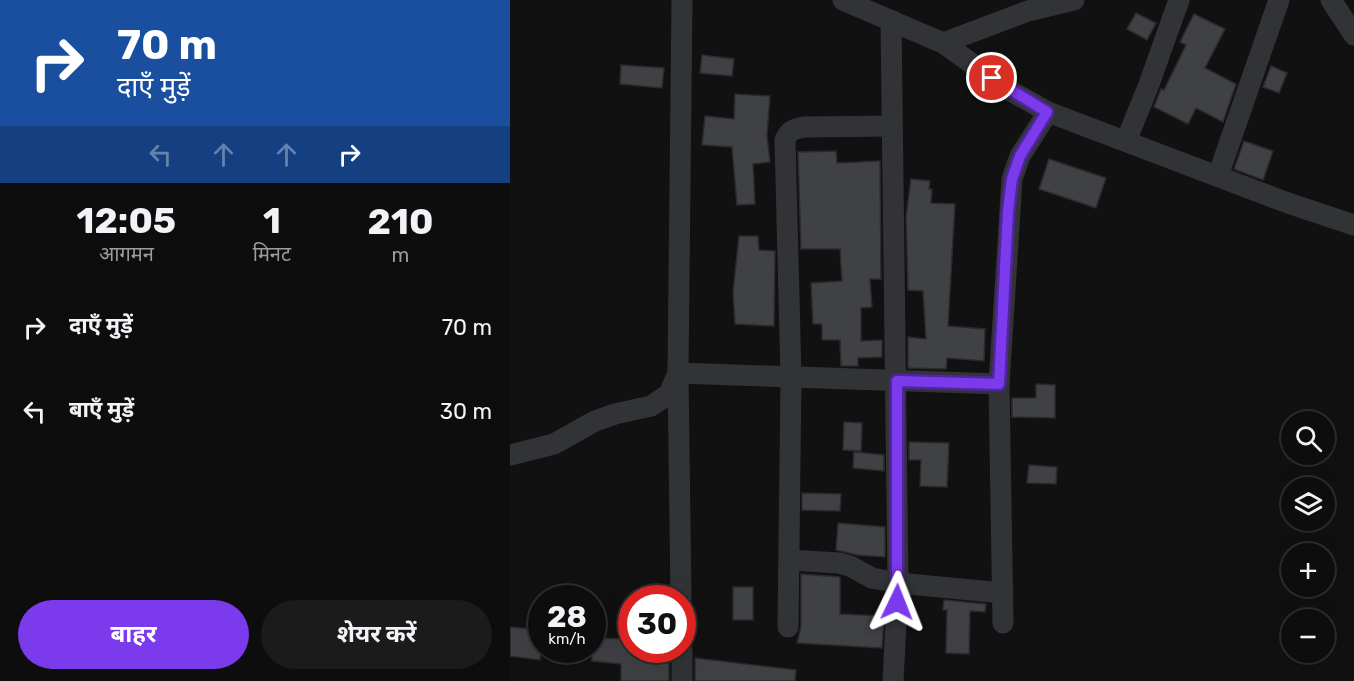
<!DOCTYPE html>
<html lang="hi">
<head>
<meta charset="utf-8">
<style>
  :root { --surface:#0d0d0e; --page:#1b1b1c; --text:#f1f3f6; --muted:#9a9c9e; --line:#2d2d2e; --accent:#7c3aed }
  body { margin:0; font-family:Rubik,"Noto Sans Devanagari",sans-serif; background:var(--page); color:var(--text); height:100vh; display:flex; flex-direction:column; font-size:22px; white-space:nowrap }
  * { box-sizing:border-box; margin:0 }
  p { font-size:20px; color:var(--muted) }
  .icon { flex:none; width:33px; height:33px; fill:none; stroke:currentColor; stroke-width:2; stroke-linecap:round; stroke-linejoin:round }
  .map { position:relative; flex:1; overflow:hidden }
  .side { display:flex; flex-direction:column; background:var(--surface); width:510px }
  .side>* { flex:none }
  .hud { background:#1a4fa0; color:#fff; overflow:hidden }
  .tools { position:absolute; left:771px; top:411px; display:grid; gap:12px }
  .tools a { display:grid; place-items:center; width:54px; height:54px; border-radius:50%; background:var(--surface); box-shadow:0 6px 24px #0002,0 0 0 2px var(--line); font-size:30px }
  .speed { position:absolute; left:18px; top:585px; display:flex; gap:12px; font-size:30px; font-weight:700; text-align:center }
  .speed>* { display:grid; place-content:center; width:78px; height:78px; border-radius:50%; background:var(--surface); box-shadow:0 6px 24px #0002,0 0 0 2px var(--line); line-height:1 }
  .speed small { font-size:15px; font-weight:400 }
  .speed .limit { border:9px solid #d22; background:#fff; color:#111 }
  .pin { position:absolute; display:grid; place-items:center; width:51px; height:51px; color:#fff; margin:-26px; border:3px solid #fff; border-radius:50%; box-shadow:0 2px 6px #0007 }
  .me { position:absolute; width:66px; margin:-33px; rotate:2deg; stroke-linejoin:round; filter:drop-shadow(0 0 4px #0008) }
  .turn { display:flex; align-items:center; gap:21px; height:126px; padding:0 18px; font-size:27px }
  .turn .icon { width:78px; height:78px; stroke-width:2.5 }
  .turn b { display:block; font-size:42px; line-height:51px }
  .lanes { display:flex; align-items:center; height:57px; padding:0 18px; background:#0003; justify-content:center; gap:30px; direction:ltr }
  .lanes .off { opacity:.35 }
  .eta { display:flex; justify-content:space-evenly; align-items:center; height:102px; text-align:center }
  .eta b { font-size:36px; font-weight:700; line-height:42px }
  .primary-button { display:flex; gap:12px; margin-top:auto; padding:12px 18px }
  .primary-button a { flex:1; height:69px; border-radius:36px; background:var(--accent); color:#fff; font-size:24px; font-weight:700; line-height:69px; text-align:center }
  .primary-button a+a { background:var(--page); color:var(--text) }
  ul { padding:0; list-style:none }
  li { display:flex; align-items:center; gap:18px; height:84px; padding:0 18px }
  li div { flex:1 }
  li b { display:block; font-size:22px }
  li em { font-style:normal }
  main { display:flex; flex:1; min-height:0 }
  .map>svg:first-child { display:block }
  .building { fill:#404145; stroke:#2b2b2e; stroke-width:1.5 }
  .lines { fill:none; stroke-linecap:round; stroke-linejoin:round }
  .minor { stroke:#323336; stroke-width:21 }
  .route-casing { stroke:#51269a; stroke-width:15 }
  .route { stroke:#7c3aed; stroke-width:10 }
</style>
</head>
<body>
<main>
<section class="side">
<div class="hud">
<div class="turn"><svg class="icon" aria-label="right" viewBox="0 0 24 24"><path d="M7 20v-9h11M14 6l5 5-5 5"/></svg><div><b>70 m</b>दाएँ मुड़ें</div></div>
<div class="lanes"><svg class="icon off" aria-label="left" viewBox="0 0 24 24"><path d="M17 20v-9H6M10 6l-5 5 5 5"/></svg><svg class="icon off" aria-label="ahead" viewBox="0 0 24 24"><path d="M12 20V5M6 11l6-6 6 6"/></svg><svg class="icon off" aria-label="ahead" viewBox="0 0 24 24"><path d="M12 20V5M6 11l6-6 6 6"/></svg><svg class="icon" aria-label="right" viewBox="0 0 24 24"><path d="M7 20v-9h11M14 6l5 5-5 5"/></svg></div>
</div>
<div class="eta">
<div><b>12:05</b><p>आगमन</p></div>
<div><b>1</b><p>मिनट</p></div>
<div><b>210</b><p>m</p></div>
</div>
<ul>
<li><svg class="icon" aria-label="right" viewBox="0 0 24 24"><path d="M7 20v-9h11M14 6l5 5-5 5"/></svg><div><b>दाएँ मुड़ें</b></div><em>70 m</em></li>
<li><svg class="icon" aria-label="left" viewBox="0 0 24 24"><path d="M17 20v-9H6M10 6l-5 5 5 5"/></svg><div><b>बाएँ मुड़ें</b></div><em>30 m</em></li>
</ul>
<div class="primary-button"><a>बाहर</a><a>शेयर करें</a></div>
</section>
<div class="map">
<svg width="844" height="681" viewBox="0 0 844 681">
  <rect width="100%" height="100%" fill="#111112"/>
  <g class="building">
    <path d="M626 13 646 23 637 40 617 29Z"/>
    <path d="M684 14 715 29 695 68 726 84 713 122 686 108 678 124 644 107 651 89 654 90 676 45 670 42Z"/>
    <path d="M192 55 224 59 222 76 190 73Z"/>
    <path d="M111 65 154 68 152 88 110 84Z"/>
    <path d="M761 66 777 73 769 93 753 87Z"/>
    <path d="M225 94 260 96 257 135 260 162 243 164 245 204 227 205 222 147 192 145 195 116 224 119Z"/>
    <path d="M734 141 763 151 753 180 724 169Z"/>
    <path d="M326 151 327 163 370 161 371 279H360L362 307 351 308V341L372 340V357L348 358V366H331L330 340H312V324H303L301 283 332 281 330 249H291L288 152Z"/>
    <path d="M539 159 596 178 586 208 529 189Z"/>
    <path d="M401 179 420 181 419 189H422L421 203 445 204 438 326 475 329 474 361 437 358 436 369 398 368V337L416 339 413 291 398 290 396 216Z"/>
    <path d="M229 236H248L249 250 265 251 264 326 225 324 223 292Z"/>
    <path d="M526 384 545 385V418L502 417V398H526Z"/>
    <path d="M334 422 352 423 351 451 333 450Z"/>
    <path d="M399 442 439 443 437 487 410 486 411 460H399Z"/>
    <path d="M344 452 374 455V471L343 468Z"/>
    <path d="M519 465 547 467 546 484 517 483Z"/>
    <path d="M292 493 331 494 330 511 292 510Z"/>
    <path d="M328 523 375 527V557L347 555 326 550Z"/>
    <path d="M291 574 330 577V614L374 616 372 648 287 643 291 627Z"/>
    <rect x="223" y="587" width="20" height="33"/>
    <path d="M434 600 476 604 475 612 460 611 459 654 436 653 437 610H433Z"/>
    <path d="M0 627 32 630 30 660 0 656Z"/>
    <path d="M82 638 122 639V650H159V681H111V664L82 661Z"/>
    <path d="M185 658 286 670 285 681H185Z"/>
  </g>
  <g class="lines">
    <g class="minor">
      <path d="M333 0 433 43 499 90 538 112 778 203 844 225"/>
      <path d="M821 0 844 35"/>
      <path d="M381 20 388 583 383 681"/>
      <path d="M433 43 518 11 564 0"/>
      <path d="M616 141 638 87 669 0"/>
      <path d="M708 176 769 0"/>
      <path d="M489 384 493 623"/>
      <path d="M0 455 44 444 85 421 105 414 141 406 159 394 168 373 172 0"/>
      <path d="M279 560 329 563 340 566 362 578 388 583 493 593"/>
      <path d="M171 598 168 373 489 384 502 179 510 156 538 112"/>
      <path d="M278 627 281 378 275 140C279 130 284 129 294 127L382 126"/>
      <path d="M172 650V681"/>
    </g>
  </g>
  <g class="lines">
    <g class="route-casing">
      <path id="route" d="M387 602V381L489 384 498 212 502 179 510 156 537 112 482 78"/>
    </g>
    <use href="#route" class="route"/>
  </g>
</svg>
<div class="tools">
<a><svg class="icon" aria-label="search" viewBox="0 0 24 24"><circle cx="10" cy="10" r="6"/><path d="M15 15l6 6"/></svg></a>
<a><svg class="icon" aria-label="layers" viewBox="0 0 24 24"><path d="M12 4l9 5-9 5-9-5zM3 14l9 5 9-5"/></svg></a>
<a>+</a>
<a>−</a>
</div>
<div class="speed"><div>28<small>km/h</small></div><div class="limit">30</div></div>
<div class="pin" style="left:482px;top:78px;background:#d93025"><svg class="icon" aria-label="arrive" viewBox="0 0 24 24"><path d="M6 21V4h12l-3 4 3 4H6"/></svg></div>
<svg class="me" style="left:387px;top:602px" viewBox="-20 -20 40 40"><path d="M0-17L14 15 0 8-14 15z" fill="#7c3aed" stroke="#fff" stroke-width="4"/></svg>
</div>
</main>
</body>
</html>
